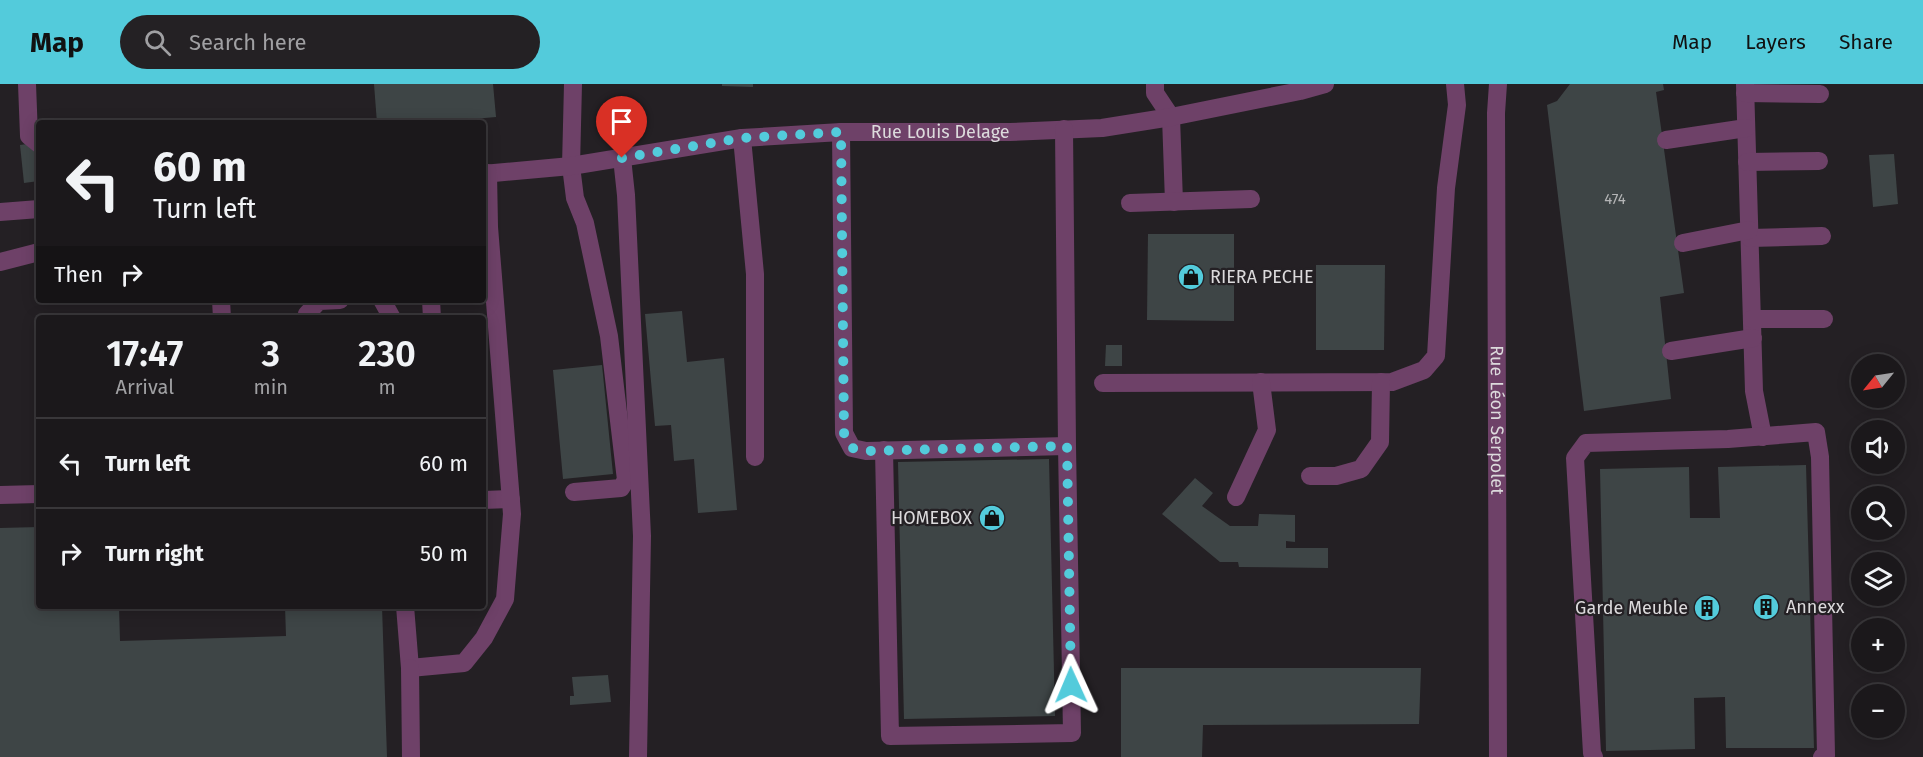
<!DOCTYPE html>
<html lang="en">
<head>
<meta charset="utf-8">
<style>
  :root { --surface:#1b181b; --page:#242124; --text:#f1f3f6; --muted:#a0a0a3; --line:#39373a; --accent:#53cbdb }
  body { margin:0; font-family:"Fira Sans",sans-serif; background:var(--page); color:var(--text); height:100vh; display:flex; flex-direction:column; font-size:22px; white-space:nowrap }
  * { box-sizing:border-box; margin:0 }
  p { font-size:20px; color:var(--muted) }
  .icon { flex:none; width:33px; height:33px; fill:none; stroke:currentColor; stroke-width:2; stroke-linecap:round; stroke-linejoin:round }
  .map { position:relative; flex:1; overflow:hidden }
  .drawer { position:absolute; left:36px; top:231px; width:450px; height:294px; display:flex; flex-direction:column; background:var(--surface); border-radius:6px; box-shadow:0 3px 15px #0003,0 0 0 2px var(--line) }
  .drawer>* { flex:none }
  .hud { position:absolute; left:36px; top:36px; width:450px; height:183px; border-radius:6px; box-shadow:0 3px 15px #0003,0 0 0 2px var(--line); background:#1b181b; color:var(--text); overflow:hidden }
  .needle { width:39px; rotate:240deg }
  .controls { position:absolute; left:1851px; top:270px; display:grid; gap:12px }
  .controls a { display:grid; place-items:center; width:54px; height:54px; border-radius:50%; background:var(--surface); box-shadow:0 3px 15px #0003,0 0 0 2px var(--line); font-size:30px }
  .pin { position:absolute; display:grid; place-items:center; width:51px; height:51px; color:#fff; margin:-62px -26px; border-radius:50% 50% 50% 0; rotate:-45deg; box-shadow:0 0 6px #0007 }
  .pin .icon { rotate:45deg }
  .me { position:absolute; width:66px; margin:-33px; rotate:359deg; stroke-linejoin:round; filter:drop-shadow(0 0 4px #0008) }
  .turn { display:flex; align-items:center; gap:21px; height:126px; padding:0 18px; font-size:27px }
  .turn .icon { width:78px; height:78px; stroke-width:2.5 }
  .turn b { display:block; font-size:42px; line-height:51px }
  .then { display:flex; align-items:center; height:57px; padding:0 18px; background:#0003; gap:12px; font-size:22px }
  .eta { display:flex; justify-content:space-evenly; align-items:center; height:102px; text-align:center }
  .eta b { font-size:36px; font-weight:600; line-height:42px }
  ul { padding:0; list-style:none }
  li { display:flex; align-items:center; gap:18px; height:90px; padding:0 18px; border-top:2px solid var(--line) }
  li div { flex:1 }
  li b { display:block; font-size:22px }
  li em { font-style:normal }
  header { display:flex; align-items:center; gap:36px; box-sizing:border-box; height:84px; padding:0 30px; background:var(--accent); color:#111 }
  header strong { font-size:28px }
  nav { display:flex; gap:33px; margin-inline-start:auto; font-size:21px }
  .search { width:420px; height:54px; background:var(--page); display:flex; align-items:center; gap:15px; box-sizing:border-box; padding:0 21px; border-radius:33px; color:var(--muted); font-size:22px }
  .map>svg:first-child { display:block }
  .building { fill:#3e4546 }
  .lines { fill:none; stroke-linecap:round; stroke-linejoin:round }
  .minor { stroke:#6e4168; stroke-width:18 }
  .route { stroke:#53cbdb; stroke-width:10; stroke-dasharray:0 18 }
  .labels { text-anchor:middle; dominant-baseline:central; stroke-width:4.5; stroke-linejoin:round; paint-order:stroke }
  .number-label { font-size:15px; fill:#b4b5b6 }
  .street-label { font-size:18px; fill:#dcdadc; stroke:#242024 }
  .poi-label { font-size:18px; fill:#dcdadc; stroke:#242024; text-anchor:start }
</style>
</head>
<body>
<header>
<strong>Map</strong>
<div class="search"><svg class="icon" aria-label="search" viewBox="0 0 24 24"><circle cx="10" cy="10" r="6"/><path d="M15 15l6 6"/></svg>Search here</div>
<nav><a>Map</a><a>Layers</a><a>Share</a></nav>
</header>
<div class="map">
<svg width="1923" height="673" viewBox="0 0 1923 673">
  <rect width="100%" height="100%" fill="#242024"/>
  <g class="building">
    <path d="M374 0H493L496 33 429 39H377Z"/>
    <path d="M722 0H753V3L722 2Z"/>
    <path d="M1570 0H1663L1664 6 1656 8 1684 209 1660 213 1671 315 1584 327 1547 21 1557 17Z"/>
    <path d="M27 60 39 69V97L24 99 20 61Z"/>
    <path d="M1894 70 1898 120 1873 123 1869 71Z"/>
    <path d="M1148 150H1234V237L1147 236Z"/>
    <path d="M1316 181H1385L1384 266H1316Z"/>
    <path d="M682 227 687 278 724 274 737 426 698 429 694 375 674 377 671 341 655 342 645 230Z"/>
    <path d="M1106 261H1122V282H1105Z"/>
    <path d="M602 281 613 390 563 395 553 286Z"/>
    <path d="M1049 375 1055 632 904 635 898 378Z"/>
    <path d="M1806 381 1814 664H1726L1725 613 1694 614 1695 665 1606 667 1600 385 1689 383 1690 434H1720L1718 383Z"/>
    <path d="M1195 394 1213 409 1202 422 1230 442H1258L1259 430 1295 431V458L1286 457V464H1328V484L1239 483 1238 478H1220L1162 430Z"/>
    <path d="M39 443V522H119L120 557 286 552 285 522H382L387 673H0V444Z"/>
    <path d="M1121 584H1421L1419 640 1203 641 1202 673H1121Z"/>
    <path d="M608 591 611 618 570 621V612H574L572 593Z"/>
  </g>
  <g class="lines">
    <g class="minor">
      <path d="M27 0 29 52 39 60"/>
      <path d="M573 0 571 82 575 114 585 139 609 252 626 396 621 404 574 408"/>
      <path d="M1155 0V9L1171 33 1174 118"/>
      <path id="s1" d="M1498 0 1496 29 1498 673"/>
      <path d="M1745 0 1754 307 1763 353"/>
      <path d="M1745 9 1820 10"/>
      <path d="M841 48 844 349 852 364 866 367 1067 362"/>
      <path d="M742 54 755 190V373"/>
      <path d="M1666 56 1746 44"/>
      <path d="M622 74 626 111 642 452 638 673"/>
      <path d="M1747 78 1819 77"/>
      <path id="s2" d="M483 90 571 82 742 54 841 48H1010L1102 44 1171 33 1300 7 1325 0"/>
      <path d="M1130 119 1251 115"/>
      <path d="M0 128 39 125"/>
      <path d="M1750 154 1822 152"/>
      <path d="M1683 159 1749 146"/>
      <path d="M0 178 39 168"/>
      <path d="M221 216 222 234"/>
      <path d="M382 216 392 234"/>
      <path d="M431 216 432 234"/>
      <path d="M308 234 307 230 319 217 340 216"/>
      <path d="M1752 235H1824"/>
      <path d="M1671 267 1753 254"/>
      <path d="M1103 299 1392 298 1424 286 1436 272 1446 104 1457 21 1455 0"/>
      <path d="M884 366 890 652 1072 649 1067 362 1064 45"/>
      <path d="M1310 392H1336L1361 385 1380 358 1381 298"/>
      <path d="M0 411 39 410"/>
      <path d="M1236 413 1267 346 1261 298"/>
      <path d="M483 416 511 415"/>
      <path d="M405 522 410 584 464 579 484 554 505 515 512 430 489 143 488 89"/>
      <path d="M410 584 411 673"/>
      <path d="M1594 673 1592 669 1575 374 1586 359 1728 355 1816 348 1820 373 1826 671 1822 673"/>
    </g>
  </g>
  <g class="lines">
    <path class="route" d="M622 74 742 54 841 48 844 349 852 364 866 367 1067 362 1071 601"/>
  </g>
  <defs>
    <g id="shop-disc" transform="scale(1.35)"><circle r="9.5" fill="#53cbdb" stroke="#242024"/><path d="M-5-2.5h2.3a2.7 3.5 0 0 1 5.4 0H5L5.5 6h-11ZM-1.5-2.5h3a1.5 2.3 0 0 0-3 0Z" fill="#111"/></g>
    <g id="building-disc" transform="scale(1.35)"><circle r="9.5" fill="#53cbdb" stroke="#242024"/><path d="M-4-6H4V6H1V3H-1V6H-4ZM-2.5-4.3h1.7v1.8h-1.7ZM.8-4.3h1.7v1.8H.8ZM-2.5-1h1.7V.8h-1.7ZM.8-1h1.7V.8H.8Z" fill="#111"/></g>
  </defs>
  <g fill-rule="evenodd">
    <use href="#shop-disc" x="1191" y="193"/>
    <use href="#shop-disc" x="992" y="434"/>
    <use href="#building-disc" x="1766" y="523"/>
    <use href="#building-disc" x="1707" y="524"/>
  </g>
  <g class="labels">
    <g class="number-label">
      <text x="1615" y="115">474</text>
    </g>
    <g class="street-label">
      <text stroke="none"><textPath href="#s2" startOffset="460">Rue Louis Delage</textPath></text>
      <text stroke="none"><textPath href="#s1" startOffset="336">Rue Léon Serpolet</textPath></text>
    </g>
    <g class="poi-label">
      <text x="1210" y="193">RIERA PECHE</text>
      <text x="972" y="434" text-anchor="end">HOMEBOX</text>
      <text x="1786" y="523">Annexx</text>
      <text x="1688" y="524" text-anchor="end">Garde Meuble</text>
    </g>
  </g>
</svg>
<div class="controls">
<a><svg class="needle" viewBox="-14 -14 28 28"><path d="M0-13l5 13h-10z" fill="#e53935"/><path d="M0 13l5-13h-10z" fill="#a0a0a3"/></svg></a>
<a><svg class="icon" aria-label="sound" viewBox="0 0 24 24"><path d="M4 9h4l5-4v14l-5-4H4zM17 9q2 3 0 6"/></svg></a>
<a><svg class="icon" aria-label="search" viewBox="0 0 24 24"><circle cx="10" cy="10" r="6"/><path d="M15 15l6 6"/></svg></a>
<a><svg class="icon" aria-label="layers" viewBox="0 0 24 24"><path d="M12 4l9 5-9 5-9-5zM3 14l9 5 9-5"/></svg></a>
<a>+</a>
<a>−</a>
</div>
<div class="pin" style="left:622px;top:74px;background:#d93025"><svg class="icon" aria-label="arrive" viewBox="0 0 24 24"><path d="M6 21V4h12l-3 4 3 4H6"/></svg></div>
<svg class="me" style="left:1071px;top:601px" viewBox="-20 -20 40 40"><path d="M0-17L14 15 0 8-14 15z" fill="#53cbdb" stroke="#fff" stroke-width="4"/></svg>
<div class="hud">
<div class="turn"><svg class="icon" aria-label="left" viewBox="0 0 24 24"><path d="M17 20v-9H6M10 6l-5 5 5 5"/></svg><div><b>60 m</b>Turn left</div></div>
<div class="then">Then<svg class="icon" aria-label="right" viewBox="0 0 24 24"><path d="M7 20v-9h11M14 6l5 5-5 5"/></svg></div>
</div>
<section class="drawer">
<div class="eta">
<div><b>17:47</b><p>Arrival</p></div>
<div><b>3</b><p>min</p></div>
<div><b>230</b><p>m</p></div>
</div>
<ul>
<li><svg class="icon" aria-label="left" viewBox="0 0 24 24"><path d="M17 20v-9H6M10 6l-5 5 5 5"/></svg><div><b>Turn left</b></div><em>60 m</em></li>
<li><svg class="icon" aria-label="right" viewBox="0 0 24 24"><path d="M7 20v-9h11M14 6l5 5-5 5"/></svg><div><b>Turn right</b></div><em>50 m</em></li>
</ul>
</section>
</div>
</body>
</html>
